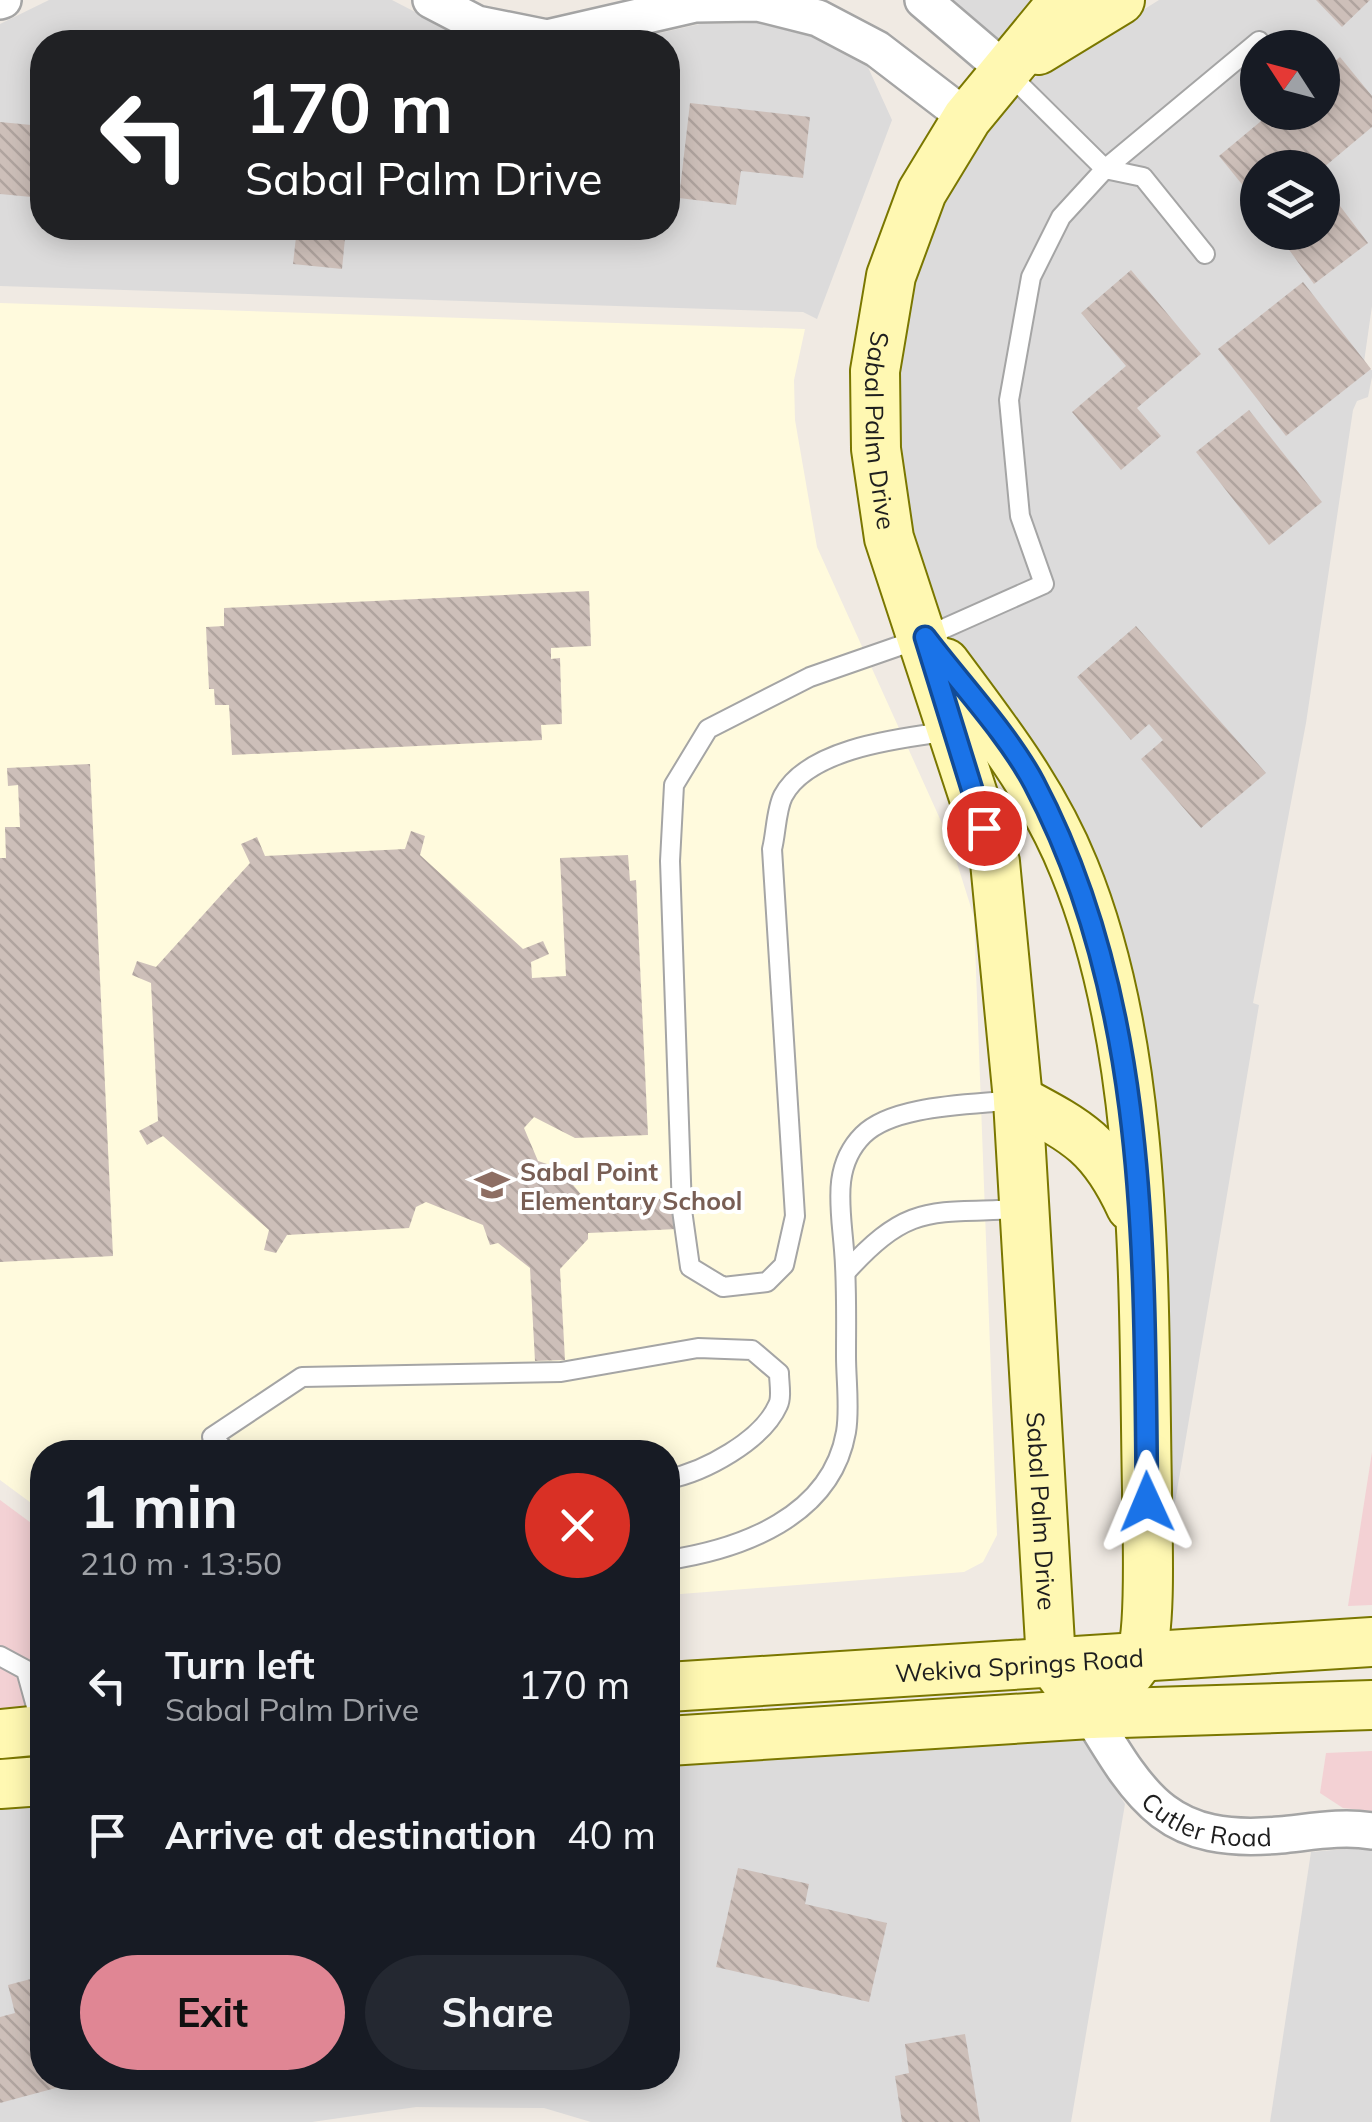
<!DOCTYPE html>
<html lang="en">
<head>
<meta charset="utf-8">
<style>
  :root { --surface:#171b24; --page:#242831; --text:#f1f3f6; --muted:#9ea1a6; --accent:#e08694 }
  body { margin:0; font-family:Mulish,sans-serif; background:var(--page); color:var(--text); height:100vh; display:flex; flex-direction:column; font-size:38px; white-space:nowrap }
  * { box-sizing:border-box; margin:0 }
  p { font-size:32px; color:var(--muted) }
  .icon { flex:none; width:55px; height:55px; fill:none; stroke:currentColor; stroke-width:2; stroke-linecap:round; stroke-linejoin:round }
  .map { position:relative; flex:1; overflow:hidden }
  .sheet { position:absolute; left:30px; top:1440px; width:650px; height:650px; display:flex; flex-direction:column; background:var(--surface); border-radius:40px; box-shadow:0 5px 25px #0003 }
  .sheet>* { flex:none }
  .hud { position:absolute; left:30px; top:30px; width:650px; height:210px; border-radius:40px; box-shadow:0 5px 25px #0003; background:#202124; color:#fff; overflow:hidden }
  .needle { width:65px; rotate:306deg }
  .fabs { position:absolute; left:1240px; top:30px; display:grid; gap:20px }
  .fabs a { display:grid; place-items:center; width:100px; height:100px; border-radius:50%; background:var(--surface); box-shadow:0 5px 25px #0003; font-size:50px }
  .pin { position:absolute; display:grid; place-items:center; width:85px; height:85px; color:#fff; margin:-42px; border:5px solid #fff; border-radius:50%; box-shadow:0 2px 10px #0007 }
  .me { position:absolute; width:110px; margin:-55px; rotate:359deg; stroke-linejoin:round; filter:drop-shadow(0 0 8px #0008) }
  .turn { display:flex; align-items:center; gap:35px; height:210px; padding:0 50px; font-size:45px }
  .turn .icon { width:130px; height:130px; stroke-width:2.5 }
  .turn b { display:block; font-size:70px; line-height:85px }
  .round { display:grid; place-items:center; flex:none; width:105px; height:105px; border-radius:52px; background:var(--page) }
  .headline { display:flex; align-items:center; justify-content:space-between; height:170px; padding:0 50px }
  h1 { font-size:60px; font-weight:700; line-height:75px }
  .cta { display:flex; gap:20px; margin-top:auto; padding:20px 50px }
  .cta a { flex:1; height:115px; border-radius:60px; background:var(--accent); color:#111; font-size:40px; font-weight:700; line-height:115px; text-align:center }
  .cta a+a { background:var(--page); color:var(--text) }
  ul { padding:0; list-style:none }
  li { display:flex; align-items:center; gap:30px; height:150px; padding:0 50px }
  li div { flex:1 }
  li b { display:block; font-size:38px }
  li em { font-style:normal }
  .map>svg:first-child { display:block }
  .residential { fill:#dcdbdb; fill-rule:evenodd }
  .commercial { fill:#f3d1d4 }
  .education { fill:#fffadd }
  .building { fill:url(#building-back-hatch) }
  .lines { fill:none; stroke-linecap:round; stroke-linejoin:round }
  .lane-casing { stroke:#a5a5a5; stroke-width:22 }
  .street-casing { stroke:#a5a5a5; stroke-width:40 }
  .secondary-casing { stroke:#7a7700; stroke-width:52 }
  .lane { stroke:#fff; stroke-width:18 }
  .street { stroke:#fff; stroke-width:35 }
  .secondary { stroke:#fff8b2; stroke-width:48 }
  .route-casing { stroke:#114b97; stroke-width:25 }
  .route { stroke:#1a73e8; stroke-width:18 }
  .labels { text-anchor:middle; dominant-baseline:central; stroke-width:8; stroke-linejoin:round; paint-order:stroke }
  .street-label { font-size:25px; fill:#1e1e1e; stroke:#fff }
  .education-label { font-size:25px; font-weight:bold; fill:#785e54; stroke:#fff; text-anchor:start }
</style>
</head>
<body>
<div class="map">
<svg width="1372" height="2122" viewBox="0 0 1372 2122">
  <defs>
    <pattern id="building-back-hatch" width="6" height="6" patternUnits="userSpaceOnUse" patternTransform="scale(2.5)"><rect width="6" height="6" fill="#cdbfb9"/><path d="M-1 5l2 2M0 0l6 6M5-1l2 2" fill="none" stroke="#b0a49f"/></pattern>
  </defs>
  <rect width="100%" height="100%" fill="#f0eae3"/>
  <g class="residential">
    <path d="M49 0H392L473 42H42V228H668V42H619L700 24 758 23 813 37 867 65 892 120 817 319 803 312 0 286V24Z"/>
    <path d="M952 0H1037L1002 42Z"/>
    <path d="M1159 0H1372V306L1363 369 1372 370V377L1368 397 1357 401 1353 410 1306 723 1253 1003 1259 1005 1168 1544 1165 1353 1050 772 944 630 909 536 896 450V375L911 283 941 203 985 130 1021 86ZM1258 48H1322V112H1258ZM1258 168H1322V232H1258Z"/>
    <path d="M1080 1735 1125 1804 1071 2122H591L544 2108 416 2107 312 2122H0V1808L42 1805V2078H668V1763Z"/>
    <path d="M1356 1848 1372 1850V2122H1270L1311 1852Z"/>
  </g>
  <g class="commercial">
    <path d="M1372 1452V1605L1348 1606Z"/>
    <path d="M0 1500 42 1531V1710L0 1713Z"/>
    <path d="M1372 1751V1811L1343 1808 1320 1793 1326 1753Z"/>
  </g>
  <path class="education" d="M0 303 805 329 794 380 795 420 817 547 950 841 974 917 997 1535 983 1562 964 1572 668 1595V1452H42V1511L0 1480Z"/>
  <g class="building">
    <path d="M1316 0H1370L1342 27Z"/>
    <path d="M163 34 289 39V42H163Z"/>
    <path d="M1340 57 1372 96V127L1323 168H1258V204L1219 156 1272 112H1322V72Z"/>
    <path d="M690 103 810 117 803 178 741 171 736 205 679 198Z"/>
    <path d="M0 122 42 126V198L0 194Z"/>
    <path d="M1322 182 1368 243 1314 284 1276 232H1322Z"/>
    <path d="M297 228H346L342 269 293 264Z"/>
    <path d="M1131 270 1201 354 1137 408 1161 436 1121 470 1072 412 1126 366 1081 313Z"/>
    <path d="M1303 282 1371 369 1286 436 1218 349Z"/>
    <path d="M1249 410 1322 502 1269 545 1196 452Z"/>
    <path d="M589 591 591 646 551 648V659L560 658 562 724 541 725 542 740 232 755 229 705H215L214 689H209L206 627 224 626V608Z"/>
    <path d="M1136 626 1266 773 1201 828 1141 759 1163 740 1149 724 1131 740 1077 677Z"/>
    <path d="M90 764 113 1256 0 1262V858H6L5 827H20L18 785 8 786 7 768Z"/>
    <path d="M411 831 425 836 420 855 523 949 543 941 549 954 531 962 532 978 566 976 560 858 628 855 630 881 636 880 648 1135 575 1138 534 1117 524 1128 538 1161 559 1168 588 1203 677 1198 678 1229 588 1233V1239L560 1269 565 1360 535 1361 530 1268 498 1243 490 1245 483 1225 426 1202 416 1207 409 1228 287 1235 276 1253 264 1250 269 1230 163 1136 147 1145 139 1131 158 1121 151 983 132 975 137 961 156 967 250 863 241 844 257 837 265 856 405 849Z"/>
    <path d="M738 1868 809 1884 805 1904 887 1923 869 2002 716 1967Z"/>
    <path d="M42 1976V2078L89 2079 0 2103V2017L15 2013 8 1985Z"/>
    <path d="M965 2034 980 2122H902L895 2076 909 2073 905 2044Z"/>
  </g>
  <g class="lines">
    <g class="lane-casing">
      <g id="lane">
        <path d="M1006 71 1105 169 1259 41"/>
        <path d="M952 731C903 738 809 747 783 796 776 810 776 834 772 849L795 1216 784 1265 767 1282 723 1287 690 1267 682 1210 670 861 674 785 708 729 810 677 925 637 1044 584 1020 516 1009 400 1031 277 1061 217 1105 169 1143 177 1205 254"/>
        <path d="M846 1272C911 1200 933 1214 1024 1209"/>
        <path d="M227 1452 212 1437 302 1377 561 1372 698 1348 752 1350 779 1373C779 1382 782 1397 778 1405 762 1441 704 1472 668 1479"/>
        <path d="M668 1560C741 1549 831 1517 846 1432 850 1409 846 1380 846 1356 846 1321 847 1285 844 1250 841 1209 831 1167 863 1135 894 1104 974 1105 1016 1100"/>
        <path d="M0 1656 26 1670 42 1728"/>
      </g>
    </g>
    <g class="street-casing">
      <g id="street">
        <path d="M431 0 477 24 547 38 695 4 758 3 818 18 877 49 967 118"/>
        <path d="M923 0 1005 70"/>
        <path d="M0 1 3 0"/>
        <path id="s1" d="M1090 1714C1143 1802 1169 1845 1280 1835 1311 1832 1342 1826 1372 1831"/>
      </g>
    </g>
    <g class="secondary-casing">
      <g id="secondary">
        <path id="s2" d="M1064 0 967 118 922 192 891 276 875 371 876 449 889 538 995 862 1018 1100 1051 1661 1090 1714"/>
        <path d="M1038 50 1120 0"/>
        <path d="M945 663C994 729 1043 791 1074 868 1150 1053 1143 1292 1147 1490 1147 1523 1152 1631 1140 1657 1130 1677 1105 1697 1090 1714"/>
        <path d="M1018 1100C1078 1132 1102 1144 1131 1207"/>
        <path id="s3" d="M668 1687 1372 1642"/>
        <path d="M0 1734 42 1730"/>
        <path d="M668 1741 1090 1714 1372 1705"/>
        <path d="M0 1784 42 1781"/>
      </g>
    </g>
    <use href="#lane" class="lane"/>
    <use href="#street" class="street"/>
    <use href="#secondary" class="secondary"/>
  </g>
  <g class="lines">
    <g class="route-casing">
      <path id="route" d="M984 828 925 637C959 682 1008 734 1034 783 1150 1003 1144 1259 1147 1502"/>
    </g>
    <use href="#route" class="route"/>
  </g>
  <defs>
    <g id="school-bare" transform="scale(2.7)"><path d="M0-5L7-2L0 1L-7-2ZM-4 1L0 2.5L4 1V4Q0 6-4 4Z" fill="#8d6e63" stroke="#fff" stroke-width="2.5" paint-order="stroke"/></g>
  </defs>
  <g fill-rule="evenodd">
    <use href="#school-bare" x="492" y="1185"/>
  </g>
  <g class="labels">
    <g class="street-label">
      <text stroke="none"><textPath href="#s2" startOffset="485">Sabal Palm Drive</textPath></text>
      <text stroke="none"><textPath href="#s2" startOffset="1585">Sabal Palm Drive</textPath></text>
      <text stroke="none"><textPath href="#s3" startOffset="352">Wekiva Springs Road</textPath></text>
      <text stroke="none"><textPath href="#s1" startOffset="168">Cutler Road</textPath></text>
    </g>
    <g class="education-label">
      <text x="520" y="1171">Sabal Point<tspan x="520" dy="29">Elementary School</tspan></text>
    </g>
  </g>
</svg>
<div class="fabs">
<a><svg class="needle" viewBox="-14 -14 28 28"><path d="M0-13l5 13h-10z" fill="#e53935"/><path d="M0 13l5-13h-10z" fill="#9ea1a6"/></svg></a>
<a><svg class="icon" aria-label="layers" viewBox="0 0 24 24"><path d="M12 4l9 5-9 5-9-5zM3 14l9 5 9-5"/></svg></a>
</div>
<div class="pin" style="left:984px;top:828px;background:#d93025"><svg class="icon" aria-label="arrive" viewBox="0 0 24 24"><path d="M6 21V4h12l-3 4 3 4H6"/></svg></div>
<svg class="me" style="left:1147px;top:1502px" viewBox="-20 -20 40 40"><path d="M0-17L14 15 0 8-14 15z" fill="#1a73e8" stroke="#fff" stroke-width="4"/></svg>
<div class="hud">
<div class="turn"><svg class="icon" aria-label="left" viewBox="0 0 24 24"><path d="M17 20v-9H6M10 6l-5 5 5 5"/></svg><div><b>170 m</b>Sabal Palm Drive</div></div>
</div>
<section class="sheet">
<div class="headline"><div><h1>1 min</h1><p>210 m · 13:50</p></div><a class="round" style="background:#d93025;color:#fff"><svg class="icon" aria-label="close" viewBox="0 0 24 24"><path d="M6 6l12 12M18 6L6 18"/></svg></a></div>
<ul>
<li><svg class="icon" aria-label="left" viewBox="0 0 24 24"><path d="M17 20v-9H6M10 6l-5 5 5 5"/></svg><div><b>Turn left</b><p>Sabal Palm Drive</p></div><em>170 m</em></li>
<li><svg class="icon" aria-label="arrive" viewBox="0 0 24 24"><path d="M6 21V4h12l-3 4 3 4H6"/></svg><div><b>Arrive at destination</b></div><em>40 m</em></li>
</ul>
<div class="cta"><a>Exit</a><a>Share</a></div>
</section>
</div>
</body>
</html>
